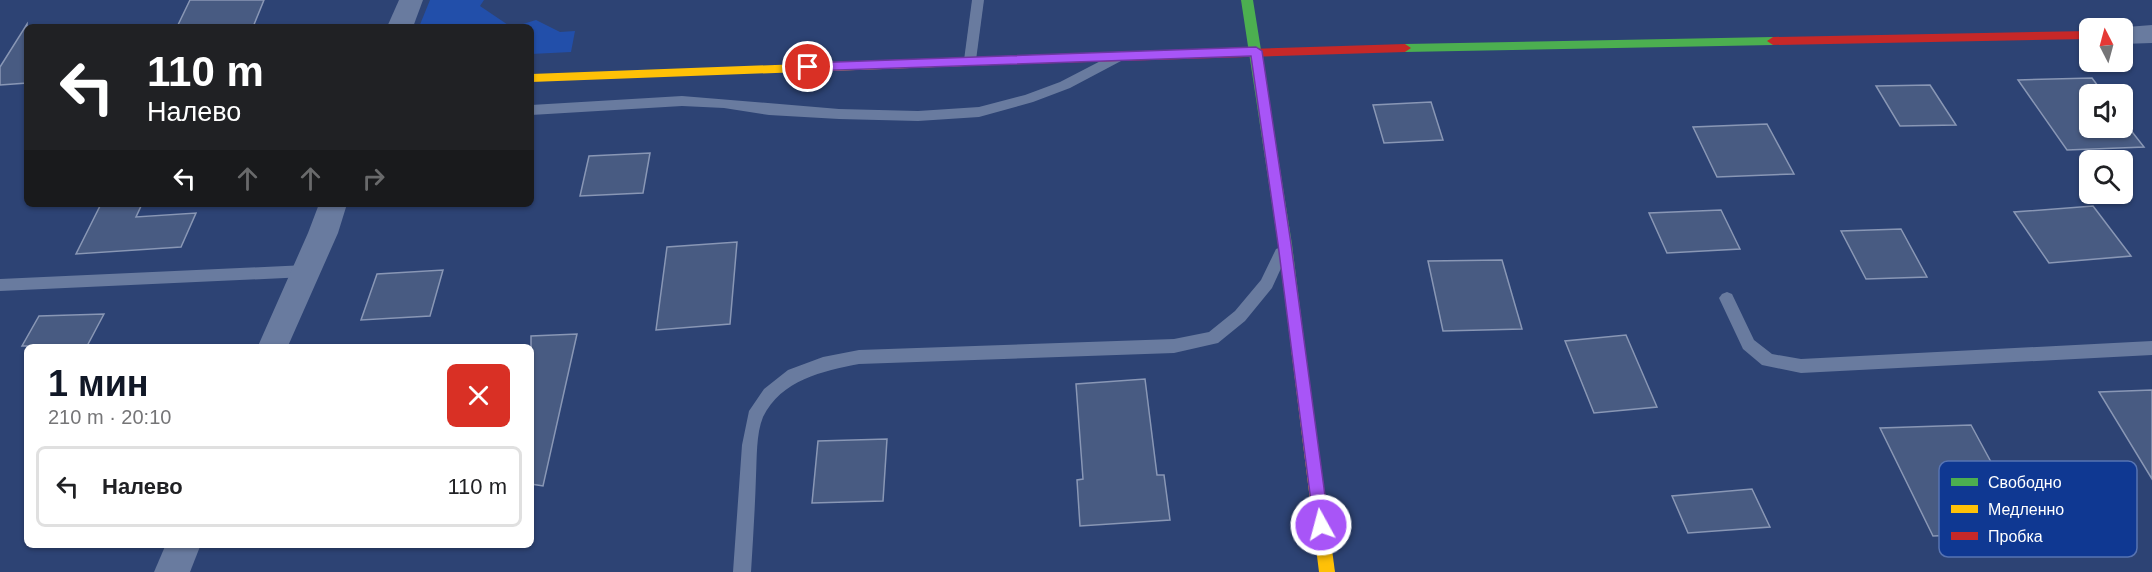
<!DOCTYPE html>
<html lang="ru">
<head>
<meta charset="utf-8">
<style>
  :root { --surface:#fff; --page:#f6f6f6; --text:#202124; --muted:#757577; --line:#e0e0e0; --accent:#111827 }
  body { margin:0; font-family:Arial,sans-serif; background:var(--page); color:var(--text); height:100vh; display:flex; flex-direction:column; font-size:22px; white-space:nowrap }
  * { box-sizing:border-box; margin:0 }
  p { font-size:20px; color:var(--muted) }
  .icon { flex:none; width:33px; height:33px; fill:none; stroke:currentColor; stroke-width:2; stroke-linecap:round; stroke-linejoin:round }
  .map { position:relative; flex:1; overflow:hidden }
  .drawer { position:absolute; left:24px; top:344px; width:510px; height:204px; display:flex; flex-direction:column; background:var(--surface); border-radius:9px; box-shadow:0 2px 4px #0004 }
  .drawer>* { flex:none }
  .hud { position:absolute; left:24px; top:24px; width:510px; height:183px; border-radius:9px; box-shadow:0 2px 4px #0004; background:#202124; color:#fff; overflow:hidden }
  .needle { width:39px; rotate:354deg }
  .buttons { position:absolute; left:2079px; top:18px; display:grid; gap:12px }
  .buttons a { display:grid; place-items:center; width:54px; height:54px; border-radius:9px; background:var(--surface); box-shadow:0 2px 4px #0004; font-size:30px }
  .pin { position:absolute; display:grid; place-items:center; width:51px; height:51px; color:#fff; margin:-26px; border:3px solid #fff; border-radius:50%; box-shadow:0 2px 6px #0007 }
  .me { position:absolute; width:66px; margin:-33px; rotate:353deg; stroke-linejoin:round; filter:drop-shadow(0 0 4px #0008) }
  .turn { display:flex; align-items:center; gap:21px; height:126px; padding:0 24px; font-size:27px }
  .turn .icon { width:78px; height:78px; stroke-width:2.5 }
  .turn b { display:block; font-size:42px; line-height:51px }
  .lanes { display:flex; align-items:center; height:57px; padding:0 24px; background:#0003; justify-content:center; gap:30px; direction:ltr }
  .lanes .off { opacity:.35 }
  .round { display:grid; place-items:center; flex:none; width:63px; height:63px; border-radius:9px; background:var(--page) }
  .head { display:flex; align-items:center; justify-content:space-between; height:102px; padding:0 24px }
  h1 { font-size:36px; font-weight:600; line-height:45px; color:var(--accent) }
  ul { padding:0; list-style:none }
  li { display:flex; align-items:center; gap:18px; height:81px; margin:0 12px 9px; padding:0 12px; border:3px solid var(--line); border-radius:9px }
  li div { flex:1 }
  li b { display:block; font-size:22px }
  li em { font-style:normal }
  .map>svg:first-child { display:block }
  .green { fill:#224faa }
  .building { fill:#485b82; stroke:#8997b5; stroke-width:1.5 }
  .lines { fill:none; stroke-linecap:round; stroke-linejoin:round }
  .lane { fill:#697b9f; fill-rule:evenodd }
  .street { fill:#697b9f; fill-rule:evenodd }
  .fast { fill:#4caf50; fill-rule:evenodd }
  .slow { fill:#ffc107; fill-rule:evenodd }
  .jam { fill:#c62828; fill-rule:evenodd }
  .route { fill:#a855f7; stroke:#6d37a1; stroke-width:1.5 }
  .key { fill:#0f3892; stroke:#5774b3; stroke-width:1.5 }
  .key-label { font-size:16px; fill:#fff }
</style>
</head>
<body>
<div class="map">
<svg width="2152" height="572" viewBox="0 0 2152 572">
  <rect width="100%" height="100%" fill="#2d4374"/>
  <g class="green">
    <path d="M430 0H484L480 6 511 27H419Z"/>
    <path d="M536 20 560 32 575 31 571 52 531 54V27H513Z"/>
  </g>
  <g class="building">
    <path d="M190 0H264L253 27H177Z"/>
    <path d="M27 24V83L0 85V67Z"/>
    <path d="M2092 78 2104 94H2090V128H2122V119L2144 147 2067 150 2018 80Z"/>
    <path d="M1930 85 1956 125 1900 126 1876 86Z"/>
    <path d="M1431 102 1443 140 1384 143 1373 105Z"/>
    <path d="M1767 124 1794 174 1717 177 1693 127Z"/>
    <path d="M650 153 643 193 580 196 589 156Z"/>
    <path d="M101 204H142L136 217 196 213 181 247 76 254Z"/>
    <path d="M2093 206 2131 256 2049 263 2014 212Z"/>
    <path d="M1721 210 1740 249 1667 253 1649 213Z"/>
    <path d="M1901 229 1927 277 1866 279 1841 231Z"/>
    <path d="M737 242 730 324 656 330 667 247Z"/>
    <path d="M1502 260 1522 329 1443 331 1428 261Z"/>
    <path d="M443 270 430 316 361 320 377 274Z"/>
    <path d="M104 314 87 346H22L39 316Z"/>
    <path d="M577 334 543 486 531 484V336Z"/>
    <path d="M1626 335 1657 407 1594 413 1565 341Z"/>
    <path d="M1145 379 1157 475H1164L1170 520 1080 526 1077 480 1083 479 1076 384Z"/>
    <path d="M2152 390V479L2099 392Z"/>
    <path d="M1971 425 2029 532 1933 536 1880 428Z"/>
    <path d="M887 439 883 501 812 503 818 441Z"/>
    <path d="M1752 489 1770 527 1688 533 1672 496Z"/>
  </g>
  <g class="lines">
    <g class="lane">
      <path d="M972 0H984L976 60 970 65 964 60Z"/>
      <path d="M1116 53 1122 58 1121 61 1070 88 1033 102 979 117 918 121 839 119 769 115 724 108 682 106 531 115V105L682 96 839 109 918 111 979 107 1025 95 1060 82Z"/>
      <path d="M1281 247 1286 249 1288 253 1272 288 1245 321 1218 343 1174 353 859 364C823 371 781 380 763 417 756 434 757 458 756 476 755 508 753 540 751 572H733L742 445 749 411 764 389 788 370 823 357 859 350 1174 339 1209 332 1235 311 1261 280 1276 249Z"/>
      <path d="M306 265 311 267 313 271 311 275 306 277 0 291V279Z"/>
      <path d="M1727 292 1732 294 1754 340 1772 354 1801 359 2152 341V355L1801 373 1762 365 1743 349 1719 298 1722 294Z"/>
    </g>
    <g class="street">
      <path d="M399 0H423L413 27H387Z"/>
      <path d="M2152 25V43L2122 44V28H2114Z"/>
      <path d="M319 204H347L338 233 288 346H258L308 233Z"/>
      <path d="M166 544H201L190 572H154Z"/>
    </g>
    <g class="fast">
      <path d="M1241 0H1253L1292 244 1305 348 1303 352 1298 354 1293 352 1291 348 1278 244Z"/>
      <path d="M1773 37 1779 41 1773 45 1405 52 1399 48 1405 44Z"/>
    </g>
    <g class="slow">
      <path d="M990 57 996 61 990 65 531 82V74Z"/>
      <path d="M1298 342 1303 344 1305 348 1335 572H1319L1291 348 1293 344Z"/>
    </g>
    <g class="jam">
      <path d="M2090 31V39L1773 45 1767 41 1773 37Z"/>
      <path d="M1405 44 1411 48 1405 52 990 65 984 61 990 57Z"/>
    </g>
  </g>
  <path class="route" d="M1256 47 1262 51 1291 244 1329 525 1327 530 1321 532 1316 530 1314 525 1278 244 1251 56 808 71 802 67 808 63Z"/>
  <rect x="1939" y="461" width="198" height="96" rx="9" class="key"/>
  <rect x="1951" y="478" width="27" height="8" fill="#4caf50"/>
  <rect x="1951" y="505" width="27" height="8" fill="#ffc107"/>
  <rect x="1951" y="532" width="27" height="8" fill="#c62828"/>
  <g class="key-label">
    <text x="1988" y="488">Свободно</text>
    <text x="1988" y="515">Медленно</text>
    <text x="1988" y="542">Пробка</text>
  </g>
</svg>
<div class="buttons">
<a><svg class="needle" viewBox="-14 -14 28 28"><path d="M0-13l5 13h-10z" fill="#e53935"/><path d="M0 13l5-13h-10z" fill="#757577"/></svg></a>
<a><svg class="icon" aria-label="sound" viewBox="0 0 24 24"><path d="M4 9h4l5-4v14l-5-4H4zM17 9q2 3 0 6"/></svg></a>
<a><svg class="icon" aria-label="search" viewBox="0 0 24 24"><circle cx="10" cy="10" r="6"/><path d="M15 15l6 6"/></svg></a>
</div>
<div class="pin" style="left:808px;top:67px;background:#d93025"><svg class="icon" aria-label="arrive" viewBox="0 0 24 24"><path d="M6 21V4h12l-3 4 3 4H6"/></svg></div>
<svg class="me" style="left:1321px;top:525px" viewBox="-20 -20 40 40"><circle r="17" fill="#a855f7" stroke="#fff" stroke-width="3"/><path d="M0-11L8 9 0 5-8 9z" fill="#fff"/></svg>
<div class="hud">
<div class="turn"><svg class="icon" aria-label="left" viewBox="0 0 24 24"><path d="M17 20v-9H6M10 6l-5 5 5 5"/></svg><div><b>110 m</b>Налево</div></div>
<div class="lanes"><svg class="icon" aria-label="left" viewBox="0 0 24 24"><path d="M17 20v-9H6M10 6l-5 5 5 5"/></svg><svg class="icon off" aria-label="ahead" viewBox="0 0 24 24"><path d="M12 20V5M6 11l6-6 6 6"/></svg><svg class="icon off" aria-label="ahead" viewBox="0 0 24 24"><path d="M12 20V5M6 11l6-6 6 6"/></svg><svg class="icon off" aria-label="right" viewBox="0 0 24 24"><path d="M7 20v-9h11M14 6l5 5-5 5"/></svg></div>
</div>
<section class="drawer">
<div class="head"><div><h1>1 мин</h1><p>210 m · 20:10</p></div><a class="round" style="background:#d93025;color:#fff"><svg class="icon" aria-label="close" viewBox="0 0 24 24"><path d="M6 6l12 12M18 6L6 18"/></svg></a></div>
<ul>
<li><svg class="icon" aria-label="left" viewBox="0 0 24 24"><path d="M17 20v-9H6M10 6l-5 5 5 5"/></svg><div><b>Налево</b></div><em>110 m</em></li>
</ul>
</section>
</div>
</body>
</html>
